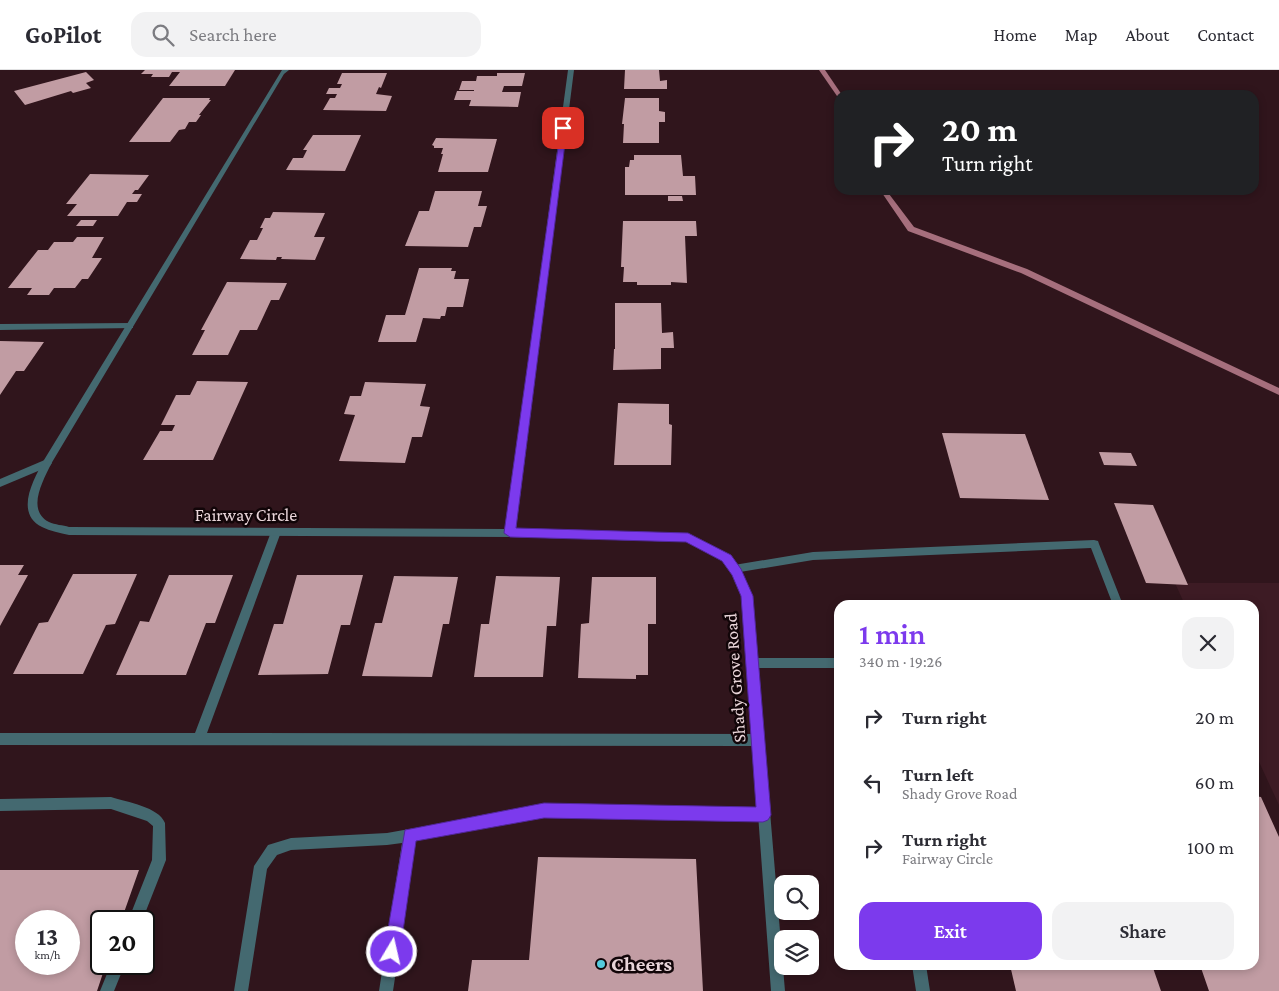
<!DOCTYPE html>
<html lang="en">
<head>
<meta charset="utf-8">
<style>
  :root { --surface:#fff; --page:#f2f2f3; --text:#2b2b33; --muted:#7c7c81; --line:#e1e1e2; --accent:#7c3aed }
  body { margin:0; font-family:"Crimson Pro",serif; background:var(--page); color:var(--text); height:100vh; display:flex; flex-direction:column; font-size:19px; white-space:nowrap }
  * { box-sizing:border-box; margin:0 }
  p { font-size:16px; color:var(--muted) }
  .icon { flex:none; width:28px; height:28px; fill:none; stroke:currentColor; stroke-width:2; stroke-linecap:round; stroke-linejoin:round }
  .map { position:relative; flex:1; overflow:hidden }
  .sheet { position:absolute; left:834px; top:530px; width:425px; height:370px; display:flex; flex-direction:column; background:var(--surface); border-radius:15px; box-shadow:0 2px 8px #0003 }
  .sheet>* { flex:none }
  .banner { position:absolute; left:834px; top:20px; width:425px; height:105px; border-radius:15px; box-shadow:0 2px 8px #0003; background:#202124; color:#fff; overflow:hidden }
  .buttons { position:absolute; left:774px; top:805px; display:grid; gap:10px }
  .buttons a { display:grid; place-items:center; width:45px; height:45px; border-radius:10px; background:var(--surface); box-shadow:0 2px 8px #0003; font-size:25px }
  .speed { position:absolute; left:15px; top:840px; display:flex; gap:10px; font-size:25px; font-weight:700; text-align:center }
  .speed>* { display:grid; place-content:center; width:65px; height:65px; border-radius:50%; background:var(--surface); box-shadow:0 2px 8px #0003; line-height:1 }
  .speed small { font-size:12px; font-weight:400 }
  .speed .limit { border:2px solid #111; border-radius:8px; background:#fff; color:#111 }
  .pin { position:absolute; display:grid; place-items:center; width:42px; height:42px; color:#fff; margin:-21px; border-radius:10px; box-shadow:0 2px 8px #0006 }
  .me { position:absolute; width:55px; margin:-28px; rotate:9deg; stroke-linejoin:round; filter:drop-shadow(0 0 4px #0008) }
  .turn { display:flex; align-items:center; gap:18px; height:105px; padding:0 25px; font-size:22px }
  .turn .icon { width:65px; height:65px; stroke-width:2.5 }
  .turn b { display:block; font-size:35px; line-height:42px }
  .round { display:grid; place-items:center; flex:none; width:52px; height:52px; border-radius:15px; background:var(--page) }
  .overview { display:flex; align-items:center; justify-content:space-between; height:85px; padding:0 25px }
  h1 { font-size:30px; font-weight:600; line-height:38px; color:var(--accent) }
  .action { display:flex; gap:10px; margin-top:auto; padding:10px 25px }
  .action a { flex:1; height:58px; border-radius:15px; background:var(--accent); color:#fff; font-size:20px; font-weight:600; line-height:58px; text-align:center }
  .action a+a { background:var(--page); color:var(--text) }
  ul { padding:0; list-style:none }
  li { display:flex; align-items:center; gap:15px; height:65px; padding:0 25px }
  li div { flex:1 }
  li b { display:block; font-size:19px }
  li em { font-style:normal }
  header { display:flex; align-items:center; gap:30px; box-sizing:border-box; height:70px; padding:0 25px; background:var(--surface); border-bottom:1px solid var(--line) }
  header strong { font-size:24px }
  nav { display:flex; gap:28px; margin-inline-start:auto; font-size:18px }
  .search { width:350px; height:45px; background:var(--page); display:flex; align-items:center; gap:12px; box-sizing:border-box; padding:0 18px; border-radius:15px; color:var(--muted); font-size:19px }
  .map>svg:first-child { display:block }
  .built { fill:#3d1b24 }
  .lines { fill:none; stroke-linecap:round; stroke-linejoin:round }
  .stream { fill:#a66f7d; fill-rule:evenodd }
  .building { fill:#c19ca3; fill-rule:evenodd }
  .service { fill:#446970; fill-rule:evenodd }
  .minor { fill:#446970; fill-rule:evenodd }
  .route { fill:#7c3aed; stroke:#51269a }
  .poi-dot { fill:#54cadd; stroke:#110508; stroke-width:2 }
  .labels { text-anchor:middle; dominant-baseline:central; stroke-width:5; stroke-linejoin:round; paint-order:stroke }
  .street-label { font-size:18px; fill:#e9d5d9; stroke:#110508 }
  .near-poi-label { font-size:21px; font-weight:bold; fill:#e9d5d9; stroke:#110508; text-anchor:start }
</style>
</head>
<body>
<header>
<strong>GoPilot</strong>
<div class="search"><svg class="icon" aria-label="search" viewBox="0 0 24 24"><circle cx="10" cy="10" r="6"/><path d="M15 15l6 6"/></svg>Search here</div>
<nav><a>Home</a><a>Map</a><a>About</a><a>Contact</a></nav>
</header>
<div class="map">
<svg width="1279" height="921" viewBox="0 0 1279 921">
  <rect width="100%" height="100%" fill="#30151c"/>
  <path class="built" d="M1175 513H1279V735L1254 681V535H1185Z"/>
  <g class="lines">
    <g class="stream">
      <path d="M819 0H825L842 25 837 26Z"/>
      <path d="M880 120H886L914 157 1027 199 1279 318V325L1021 203 908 161Z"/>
    </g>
  </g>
  <g class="building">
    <path d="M145 0H235L225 16H169L180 2H172L169 7H151L153 4H141Z"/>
    <path d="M625 0H659L660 11 667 10V19H624Z"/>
    <path d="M86 2 94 10 86 13 91 18 73 23 71 21 25 35 14 21Z"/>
    <path d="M342 3H387L381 18 379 17 376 24 392 26 386 41 323 40 330 28H335L337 24H326L329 18H340L342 14H337Z"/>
    <path d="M497 3H525L522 16H504L502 22H521L518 37 469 36 471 30H454L457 21H474V20H459L462 11H476L477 6H497Z"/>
    <path d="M163 28H210L209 30H211L199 45H201L196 52H189L185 59 179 60 170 72H129Z"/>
    <path d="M625 28H659V41L665 42V52H659V73H623L624 54H622Z"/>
    <path d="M313 65H361L345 101 286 100 293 88H303L307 80H303Z"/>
    <path d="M436 68 497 69 488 102H438L443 84H441L443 78H450H434V76L432 75Z"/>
    <path d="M634 85H681L683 106H695L696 125H625V97H629L630 90H634Z"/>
    <path d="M90 104 149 105 138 120H135L132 124H142L137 132H127L118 146H67L77 134H66Z"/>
    <path d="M435 121H482L478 136H487L481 157H474L468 177 405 176 419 141H429Z"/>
    <path d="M668 126H682L683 131H668Z"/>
    <path d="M273 142 325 143 314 167H325L315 190 281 189 282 187H277L276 190 240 189 250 170H257L263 158H260L265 148H270Z"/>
    <path d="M81 150H97L93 156H76Z"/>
    <path d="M623 151H696L697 166H685L687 213 671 212V215H637V212H623L624 197H621Z"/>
    <path d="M77 167H104L92 188H102L88 209H82L75 218H54L49 225H27L32 218H8L38 180H48L54 172H73Z"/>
    <path d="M419 198H452L451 201H456L454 209H469L463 237H447L445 246H441L440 249 423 248 416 272H378L386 245H405Z"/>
    <path d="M227 212 287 213 279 230H271L257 260H240L228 285H192L205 260H201Z"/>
    <path d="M615 233H661L662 263 673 262 674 278H661V299L613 300 614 279H615Z"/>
    <path d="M0 271 44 272 24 301H16L0 325Z"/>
    <path d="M197 311 248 312 213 390H143L160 361H172L175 355H161L176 325H190Z"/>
    <path d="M365 312 426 314 420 336 430 337 422 367H412L405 393 339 391 355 345 344 344 350 326H361Z"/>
    <path d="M618 333 669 334V354L672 355 671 395H614Z"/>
    <path d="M942 363 1025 364 1049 430 960 428Z"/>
    <path d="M1099 382 1131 383 1137 396 1104 395Z"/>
    <path d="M1114 433 1153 435 1188 515 1146 513Z"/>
    <path d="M0 495H24L18 505H28L0 556Z"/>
    <path d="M73 504H137L115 554 106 555 83 604H13L39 553 48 552Z"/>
    <path d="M169 505H233L215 553H206L186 605H116L140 551 149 552Z"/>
    <path d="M297 505H363L350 555H341L328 604 258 605 274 554H283Z"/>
    <path d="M394 506 458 507 449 554H443L432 607 362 606 375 553H382Z"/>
    <path d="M496 506 560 507 556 556H547L543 607H474L481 554H489Z"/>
    <path d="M592 507H656V554H648V605H636V609L578 608 581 554 589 553Z"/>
    <path d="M1254 726 1261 727 1279 767V921H1209L1200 895H1254Z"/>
    <path d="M538 787 696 789 703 921H468L472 890H529Z"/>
    <path d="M0 800H139L121 851H101V894H106L97 921H0ZM26 851H69V894H26Z"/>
    <path d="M1010 895H1152L1161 921H1016Z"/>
  </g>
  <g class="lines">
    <g class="service">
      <path d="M130 253 133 254V258L0 260V254Z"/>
      <path d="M47 389 50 390 52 393 50 396 0 417V409Z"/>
      <path d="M276 458 280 459 281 462 207 663 758 664 762 666 764 670 762 674 758 676 0 675V663H195L271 462 272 459Z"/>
      <path d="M1094 470 1098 471 1099 474 1123 535H1113L1091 478 813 490 734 503 730 502 729 499 730 496 734 495 813 482Z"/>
      <path d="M752 588H839V598H752L748 597 746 593 748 589Z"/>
      <path d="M111 727C127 732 159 737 165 753L166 790 142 851H128L152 790 153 756 147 751 111 739 0 741V729Z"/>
      <path d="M544 735 763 739 767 741 769 745 767 749 763 751 544 747 416 770 393 921H379L402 773 387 775 291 780 277 785 267 799 248 921H234L254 796 268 775 291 768 387 763Z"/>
      <path d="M111 894H125L114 921H100Z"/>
      <path d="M912 895H926L930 921H916Z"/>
    </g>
    <path class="minor" d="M282 0H289L284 4 51 394C43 411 26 440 49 452 55 455 63 455 69 457L506 459 568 0H574L516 459 688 464 730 485 741 500 752 526 785 921H771L742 526 733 505 722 491 687 472 510 467 69 465C60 463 50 461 42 457 14 443 34 409 44 390Z"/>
  </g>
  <path class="route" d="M561 56 567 58 516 458 688 463 731 485 741 499 753 526 771 745 768 750 763 752 544 748 416 771 400 882 397 888 392 890 386 888 384 882 405 760 544 733 756 737 741 526 732 505 722 491 686 472 510 467 504 463Z"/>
  <circle class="poi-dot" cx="601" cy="894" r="5"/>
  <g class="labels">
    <g class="street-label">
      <text x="246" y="445">Fairway Circle</text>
      <text transform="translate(735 608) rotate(-94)">Shady Grove Road</text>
    </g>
    <g class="near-poi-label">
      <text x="611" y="894">Cheers</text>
    </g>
  </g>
</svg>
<div class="buttons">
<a><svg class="icon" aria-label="search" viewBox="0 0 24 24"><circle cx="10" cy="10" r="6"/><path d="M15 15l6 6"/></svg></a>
<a><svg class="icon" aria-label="layers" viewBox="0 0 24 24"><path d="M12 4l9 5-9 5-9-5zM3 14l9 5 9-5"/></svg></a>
</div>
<div class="speed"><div>13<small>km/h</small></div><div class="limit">20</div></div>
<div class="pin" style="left:563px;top:58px;background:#d93025"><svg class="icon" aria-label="arrive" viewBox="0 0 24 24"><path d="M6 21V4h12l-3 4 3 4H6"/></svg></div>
<svg class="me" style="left:392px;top:882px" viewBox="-20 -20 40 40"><circle r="17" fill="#7c3aed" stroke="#fff" stroke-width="3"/><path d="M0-11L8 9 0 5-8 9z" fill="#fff"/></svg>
<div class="banner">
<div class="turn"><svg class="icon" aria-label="right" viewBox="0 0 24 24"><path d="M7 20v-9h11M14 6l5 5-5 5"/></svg><div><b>20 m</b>Turn right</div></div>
</div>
<section class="sheet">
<div class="overview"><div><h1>1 min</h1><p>340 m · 19:26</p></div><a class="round"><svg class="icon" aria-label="close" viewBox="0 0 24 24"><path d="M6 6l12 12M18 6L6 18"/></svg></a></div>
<ul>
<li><svg class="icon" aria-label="right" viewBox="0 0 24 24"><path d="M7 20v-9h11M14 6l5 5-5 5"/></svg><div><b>Turn right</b></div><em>20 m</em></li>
<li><svg class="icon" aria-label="left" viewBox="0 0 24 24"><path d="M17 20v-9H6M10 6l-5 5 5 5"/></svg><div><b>Turn left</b><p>Shady Grove Road</p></div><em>60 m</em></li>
<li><svg class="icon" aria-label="right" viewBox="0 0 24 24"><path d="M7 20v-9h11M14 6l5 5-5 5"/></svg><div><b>Turn right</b><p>Fairway Circle</p></div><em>100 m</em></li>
</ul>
<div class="action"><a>Exit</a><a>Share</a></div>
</section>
</div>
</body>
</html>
